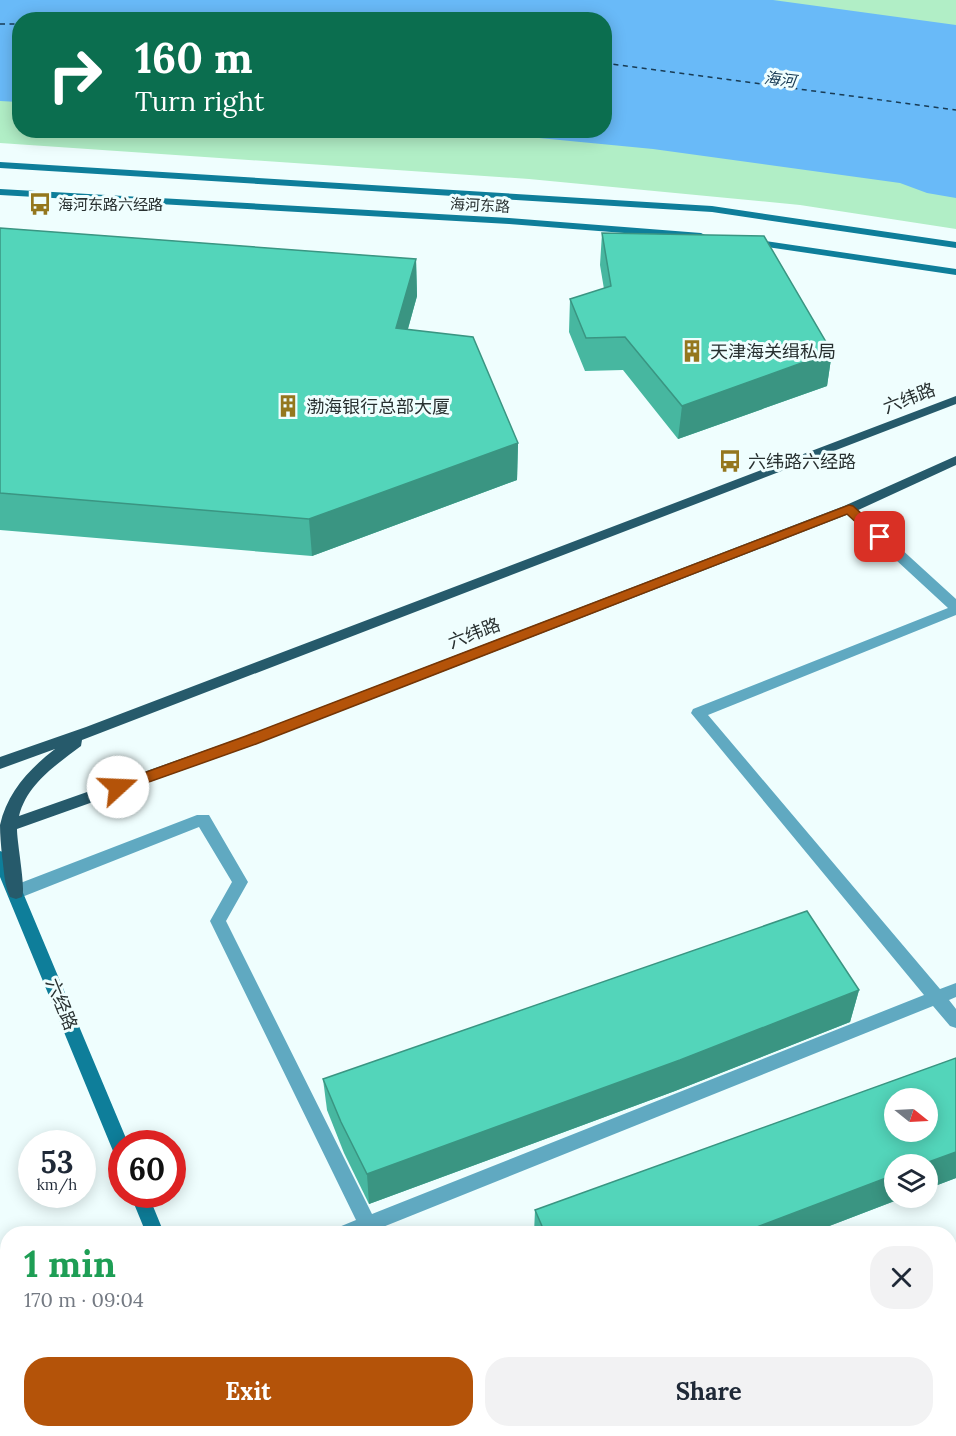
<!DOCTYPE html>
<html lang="en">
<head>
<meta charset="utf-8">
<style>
  :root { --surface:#fff; --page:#f2f2f3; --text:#1f2937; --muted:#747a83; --accent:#b45309 }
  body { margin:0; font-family:Lora,"Noto Sans SC",serif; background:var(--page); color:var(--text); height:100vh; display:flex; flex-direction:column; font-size:22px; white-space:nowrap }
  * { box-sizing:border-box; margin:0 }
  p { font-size:20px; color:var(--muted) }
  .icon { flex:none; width:33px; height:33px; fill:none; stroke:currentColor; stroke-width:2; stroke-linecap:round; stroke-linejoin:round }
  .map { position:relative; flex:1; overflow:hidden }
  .drawer { position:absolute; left:0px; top:1226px; width:957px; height:212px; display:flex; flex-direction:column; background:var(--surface); border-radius:24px 24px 0 0; box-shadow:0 3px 15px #0003 }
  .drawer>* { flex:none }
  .hud { position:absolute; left:12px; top:12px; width:600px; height:126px; border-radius:24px; box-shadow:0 3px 15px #0003; background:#0b6e4f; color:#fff; overflow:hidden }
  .needle { width:39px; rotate:108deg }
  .tools { position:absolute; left:884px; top:1088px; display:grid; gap:12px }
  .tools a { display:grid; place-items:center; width:54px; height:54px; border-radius:50%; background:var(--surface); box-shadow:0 3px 15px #0003; font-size:30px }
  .speed { position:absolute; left:18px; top:1130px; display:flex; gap:12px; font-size:30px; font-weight:700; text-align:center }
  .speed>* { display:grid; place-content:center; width:78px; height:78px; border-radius:50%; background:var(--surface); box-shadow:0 3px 15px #0003; line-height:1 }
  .speed small { font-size:15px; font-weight:400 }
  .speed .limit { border:9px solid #d22; background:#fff; color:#111 }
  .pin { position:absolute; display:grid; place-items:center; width:51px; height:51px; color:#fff; margin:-26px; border-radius:12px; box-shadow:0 3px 9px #0006 }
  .me { position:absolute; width:66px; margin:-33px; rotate:70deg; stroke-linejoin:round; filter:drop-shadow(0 0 4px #0008) }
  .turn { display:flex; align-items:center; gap:21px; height:126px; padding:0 24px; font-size:27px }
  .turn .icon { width:78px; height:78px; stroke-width:2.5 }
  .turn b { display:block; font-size:42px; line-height:51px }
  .round { display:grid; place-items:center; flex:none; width:63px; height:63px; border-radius:24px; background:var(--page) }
  .summary { display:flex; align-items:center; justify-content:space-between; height:102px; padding:0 24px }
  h1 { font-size:36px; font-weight:700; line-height:45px; color:#1e9e55 }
  .action { display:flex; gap:12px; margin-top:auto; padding:12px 24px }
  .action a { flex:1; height:69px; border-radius:24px; background:var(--accent); color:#fff; font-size:24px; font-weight:700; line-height:69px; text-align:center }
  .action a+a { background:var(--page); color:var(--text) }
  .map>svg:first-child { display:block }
  .green { fill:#b1eec6; fill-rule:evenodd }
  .water { fill:#69baf8 }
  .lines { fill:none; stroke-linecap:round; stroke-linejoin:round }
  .ferry { stroke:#193c55; stroke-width:1.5; stroke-dasharray:5 4.5; stroke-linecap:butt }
  .street { fill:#60a9c1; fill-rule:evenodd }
  .secondary { fill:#0e7e9a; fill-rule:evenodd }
  .primary { fill:#265a6b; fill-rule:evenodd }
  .wall { fill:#47b7a0 }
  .shaded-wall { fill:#3a9582 }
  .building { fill:#53d5ba; stroke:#3a9582; stroke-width:1.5; fill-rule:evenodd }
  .route { fill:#b45309; stroke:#753606; stroke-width:1.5 }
  .labels { text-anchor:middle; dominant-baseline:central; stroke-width:6; stroke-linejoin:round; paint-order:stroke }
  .far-poi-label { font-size:15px; fill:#283030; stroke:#effefe; text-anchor:start }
  .far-street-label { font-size:15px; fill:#283030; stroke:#effefe }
  .far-water-label { font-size:16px; font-style:italic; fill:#193c55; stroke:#effefe }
  .poi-label { font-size:18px; fill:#283030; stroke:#effefe; text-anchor:start }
  .street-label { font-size:18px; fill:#283030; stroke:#effefe }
</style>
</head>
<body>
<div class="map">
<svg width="956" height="1436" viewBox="0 0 956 1436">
  <rect width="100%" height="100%" fill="#effefe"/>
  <path class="green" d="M0 0H956V229L800 205 529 179 0 143ZM20 20H604V130H20Z"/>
  <path class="water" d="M0 0H773L956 25V198L927 193 900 183 653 149 465 131 604 130V20H20L19 102 0 101Z"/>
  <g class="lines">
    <g class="ferry">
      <path d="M0 24H20"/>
      <path d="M604 63 956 110"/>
    </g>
    <path class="street" d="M849 505 854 506 956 599V615L708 715 940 989 956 983V997L949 1000 956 1009V1028L950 1026 933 1006 368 1233H337L339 1227 356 1220 210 921 232 882 199 827 22 897 16 899 10 897 8 892 10 887 197 815H209L248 882 226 921 372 1214 924 995 691 713 693 709 948 608 844 512 842 509Z"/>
    <g class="secondary">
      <path d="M0 162 712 206 956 242V248L712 212 0 168Z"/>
      <path d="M0 189 509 218 701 233 707 236 701 239 509 224 0 195Z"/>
      <path d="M751 239 956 269V275L747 244V240Z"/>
      <path d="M0 851 6 853 8 857 128 1143H122V1159L116 1157 113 1151 0 877Z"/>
      <path d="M130 1194H148L164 1233H146Z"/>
      <path d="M956 1270V1289L950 1291V1272Z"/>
      <path d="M956 1328V1348L950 1351V1331Z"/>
      <path d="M225 1430H245L247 1436H227Z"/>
      <path d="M588 1430H620L618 1436H586Z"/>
      <path d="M733 1430H765L763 1436H731Z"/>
    </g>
    <path class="primary" d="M956 396V404L82 740 81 746C56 765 27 784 19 816L246 736 844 506 956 456V465L854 512 256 744 17 829C17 844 26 888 22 897L16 899 10 897C4 885 4 869 2 856 1 845 0 835 0 825 7 793 29 769 55 749L0 769V757L86 727Z"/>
  </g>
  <g class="wall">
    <path d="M0 228 416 259 417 296 408 329 518 443 517 480 312 556 0 530Z"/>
    <path d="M602 233 832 352 827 386 678 439 623 370 585 371 569 332 570 299 604 289 600 265Z"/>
    <path d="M859 990 850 1022 675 1091 369 1204 344 1153 327 1110 323 1079Z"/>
    <path d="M956 1058V1178L927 1189V1164L894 1197H905L811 1233H534L535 1210Z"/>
  </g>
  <g class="shaded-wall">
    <path d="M416 259 417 296 398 364 396 328Z"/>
    <path d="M832 352 827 386 678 439 682 406Z"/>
    <path d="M518 443 517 480 312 556 309 519Z"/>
    <path d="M859 990 850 1022 675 1091 369 1204 367 1174Z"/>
    <path d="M956 1152V1178L927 1189V1164H923Z"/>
    <path d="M894 1175V1197H905L811 1233H741Z"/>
  </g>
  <g class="building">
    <path d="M0 228 416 259 396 328 473 337 518 443 309 519 0 493Z"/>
    <path d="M602 233 764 236 832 352 682 406 625 337 586 338 570 299 611 286Z"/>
    <path d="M807 911 859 990 680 1060 367 1174 341 1122 323 1079Z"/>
    <path d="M956 1058V1152L923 1164H894V1175L741 1233H545L535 1210ZM894 1098H927V1131H894Z"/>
  </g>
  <path class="route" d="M849 505 853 506 884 534 886 537 884 540H875L847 514 256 744 118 793 111 787 113 784 246 736Z"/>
  <defs>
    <g id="bus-bare" transform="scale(1.8)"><path d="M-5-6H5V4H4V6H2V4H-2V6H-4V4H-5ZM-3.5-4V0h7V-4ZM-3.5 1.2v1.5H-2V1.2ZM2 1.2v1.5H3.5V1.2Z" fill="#94771e" stroke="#effefe" stroke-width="2.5" paint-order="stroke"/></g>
    <g id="building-bare" transform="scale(1.8)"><path d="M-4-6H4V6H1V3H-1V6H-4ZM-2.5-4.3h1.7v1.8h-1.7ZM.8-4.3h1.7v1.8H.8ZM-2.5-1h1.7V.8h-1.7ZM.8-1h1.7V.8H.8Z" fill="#94771e" stroke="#effefe" stroke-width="2.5" paint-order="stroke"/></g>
  </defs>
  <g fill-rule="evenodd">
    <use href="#bus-bare" x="40" y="204"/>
    <use href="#building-bare" x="692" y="351"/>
    <use href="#building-bare" x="288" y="406"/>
    <use href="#bus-bare" x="730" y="461"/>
  </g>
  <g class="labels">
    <g class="far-poi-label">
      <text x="58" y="204">海河东路六经路</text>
    </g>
    <g class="far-street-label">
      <text transform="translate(480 205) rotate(3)">海河东路</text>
    </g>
    <g class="far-water-label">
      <text transform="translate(780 79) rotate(7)">海河</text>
    </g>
    <g class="poi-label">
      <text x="710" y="351">天津海关缉私局</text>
      <text x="306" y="406">渤海银行总部大厦</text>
      <text x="748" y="461">六纬路六经路</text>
    </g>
    <g class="street-label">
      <text transform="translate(909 398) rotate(-21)">六纬路</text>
      <text transform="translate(474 633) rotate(-21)">六纬路</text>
      <text transform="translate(62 1004) rotate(68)">六经路</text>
    </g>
  </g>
</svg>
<div class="tools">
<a><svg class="needle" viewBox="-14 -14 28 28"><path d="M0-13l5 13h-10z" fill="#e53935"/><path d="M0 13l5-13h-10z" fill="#747a83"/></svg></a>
<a><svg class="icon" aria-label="layers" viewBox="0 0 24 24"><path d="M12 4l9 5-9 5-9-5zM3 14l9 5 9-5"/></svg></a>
</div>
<div class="speed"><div>53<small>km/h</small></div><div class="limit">60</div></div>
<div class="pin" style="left:880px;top:537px;background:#d93025"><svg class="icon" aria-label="arrive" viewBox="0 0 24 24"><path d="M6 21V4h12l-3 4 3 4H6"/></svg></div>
<svg class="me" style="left:118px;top:787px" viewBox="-20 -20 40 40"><circle r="19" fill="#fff"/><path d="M0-13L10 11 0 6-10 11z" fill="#b45309"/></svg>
<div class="hud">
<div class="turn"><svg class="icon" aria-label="right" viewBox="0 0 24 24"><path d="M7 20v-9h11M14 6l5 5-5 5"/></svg><div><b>160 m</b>Turn right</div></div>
</div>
<section class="drawer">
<div class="summary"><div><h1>1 min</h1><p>170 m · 09:04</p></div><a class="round"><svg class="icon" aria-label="close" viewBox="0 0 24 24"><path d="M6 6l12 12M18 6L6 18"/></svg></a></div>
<div class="action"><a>Exit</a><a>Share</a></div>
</section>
</div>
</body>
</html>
